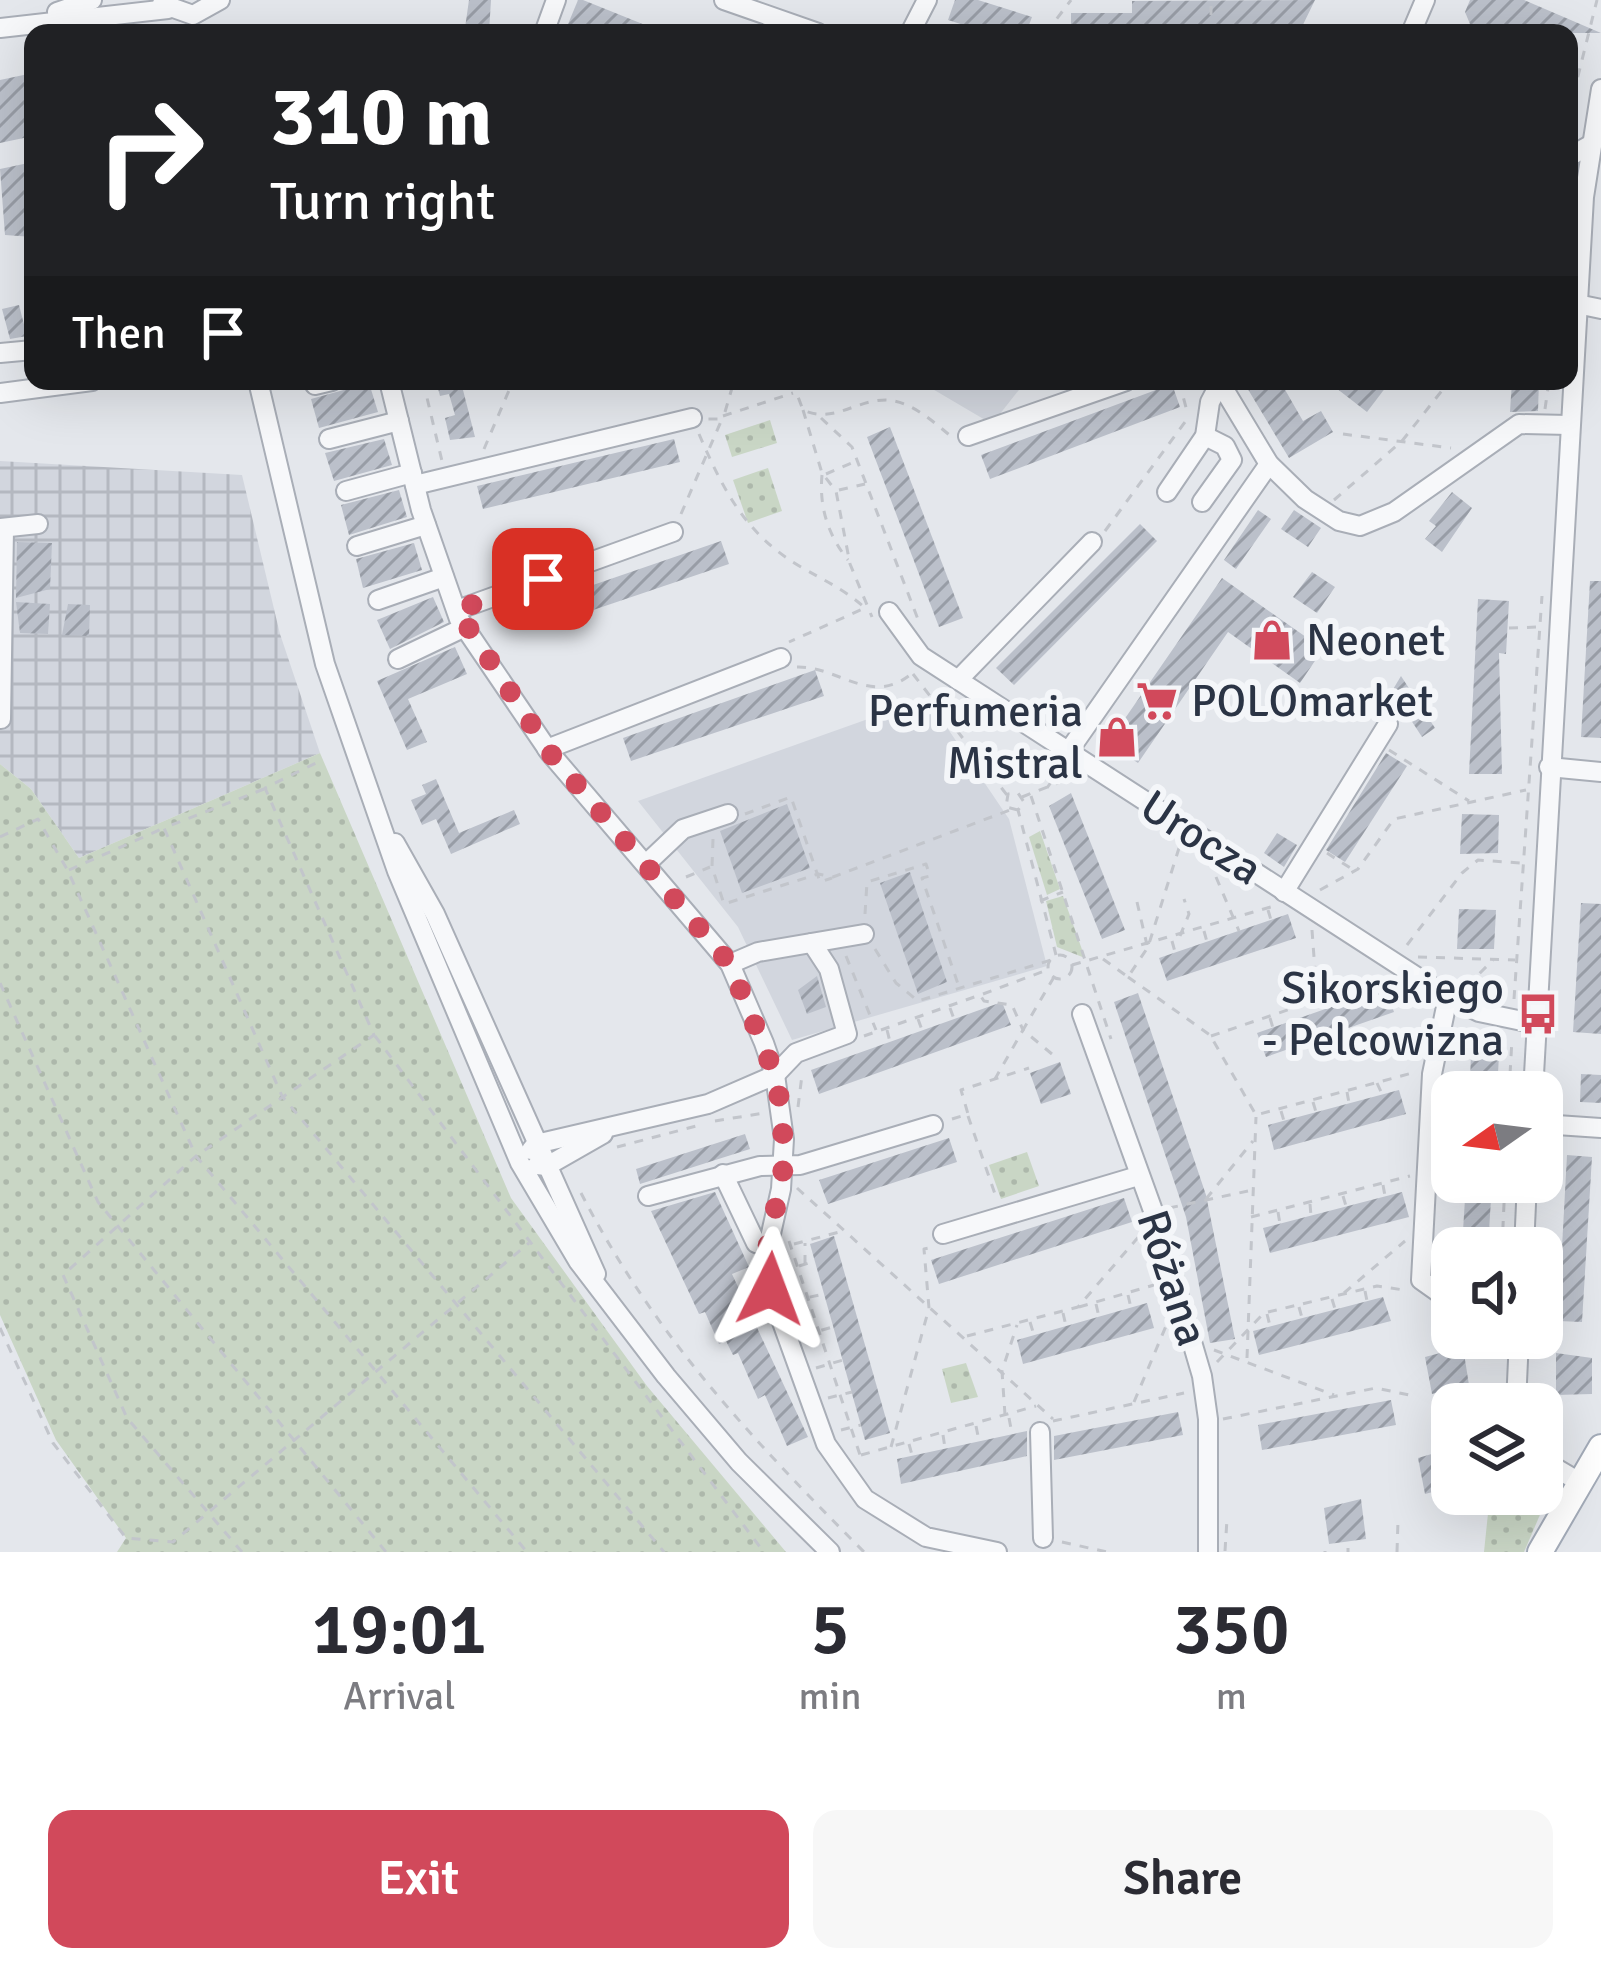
<!DOCTYPE html>
<html lang="en">
<head>
<meta charset="utf-8">
<style>
  :root { --surface:#fff; --page:#f7f7f7; --text:#2b2b33; --muted:#7c7c81; --accent:#d1495b }
  body { margin:0; font-family:Signika,sans-serif; background:var(--page); color:var(--text); height:100vh; display:flex; flex-direction:column; font-size:45px; white-space:nowrap }
  * { box-sizing:border-box; margin:0 }
  p { font-size:39px; color:var(--muted) }
  .icon { flex:none; width:66px; height:66px; fill:none; stroke:currentColor; stroke-width:2; stroke-linecap:round; stroke-linejoin:round }
  .map { position:relative; height:1552px; overflow:hidden }
  .side { display:flex; flex-direction:column; background:var(--surface); flex:1 }
  .side>* { flex:none }
  .hud { position:absolute; left:24px; top:24px; width:1554px; height:366px; border-radius:24px; box-shadow:0 12px 48px #0002; background:#202124; color:#fff; overflow:hidden }
  .needle { width:78px; rotate:256deg }
  .buttons { position:absolute; left:1431px; top:1071px; display:grid; gap:24px }
  .buttons a { display:grid; place-items:center; width:132px; height:132px; border-radius:24px; background:var(--surface); box-shadow:0 12px 48px #0002; font-size:60px }
  .pin { position:absolute; display:grid; place-items:center; width:102px; height:102px; color:#fff; margin:-51px; border-radius:24px; box-shadow:0 6px 18px #0006 }
  .me { position:absolute; width:132px; margin:-66px; rotate:3deg; stroke-linejoin:round; filter:drop-shadow(0 0 9px #0008) }
  .turn { display:flex; align-items:center; gap:42px; height:252px; padding:0 48px; font-size:54px }
  .turn .icon { width:156px; height:156px; stroke-width:2.5 }
  .turn b { display:block; font-size:84px; line-height:102px }
  .then { display:flex; align-items:center; height:114px; padding:0 48px; background:#0003; gap:24px; font-size:45px }
  .eta { display:flex; justify-content:space-evenly; align-items:center; height:204px; text-align:center }
  .eta b { font-size:72px; font-weight:600; line-height:84px }
  .primary-button { display:flex; gap:24px; margin-top:auto; padding:24px 48px }
  .primary-button a { flex:1; height:138px; border-radius:24px; background:var(--accent); color:#fff; font-size:48px; font-weight:600; line-height:138px; text-align:center }
  .primary-button a+a { background:var(--page); color:var(--text) }
  .map>svg:first-child { display:block }
  .built { fill:#d2d6de }
  .industrial { fill:url(#industrial-grid) }
  .green { fill:url(#green-dots) }
  .building { fill:url(#building-hatch) }
  .lines { fill:none; stroke-linecap:round; stroke-linejoin:round }
  .minor-casing { stroke:#a9aeb7; stroke-width:22 }
  .major-casing { stroke:#a3abb8; stroke-width:28 }
  .path { stroke:#c2c5cb; stroke-width:3; stroke-dasharray:9 9; stroke-linecap:butt }
  .minor { stroke:#f7f8fa; stroke-width:18 }
  .major { stroke:#fff; stroke-width:24 }
  .route { stroke:#d1495b; stroke-width:21; stroke-dasharray:0 37.8 }
  .labels { text-anchor:middle; dominant-baseline:central; stroke-width:12; stroke-linejoin:round; paint-order:stroke }
  .poi-label { font-size:45px; fill:#2b3445; stroke:#f4f6f9; text-anchor:start }
  .street-label { font-size:45px; fill:#2b3445; stroke:#f4f6f9 }
</style>
</head>
<body>
<div class="map">
<svg width="1601" height="1552" viewBox="0 0 1601 1552">
  <defs>
    <pattern id="industrial-grid" width="8" height="8" patternUnits="userSpaceOnUse" patternTransform="scale(3)"><rect width="8" height="8" fill="#d2d6de"/><path d="M0 4h8M4 0v8" fill="none" stroke="#b4b8c0"/></pattern>
    <pattern id="green-dots" width="8" height="8" patternUnits="userSpaceOnUse" patternTransform="scale(3)"><rect width="8" height="8" fill="#c9d6c5"/><path d="M2 2h.1M6 6h.1" fill="none" stroke="#adb8ab" stroke-width="1.8" stroke-linecap="round"/></pattern>
    <pattern id="building-hatch" width="6" height="6" patternUnits="userSpaceOnUse" patternTransform="scale(3)"><rect width="6" height="6" fill="#bbc0ca"/><path d="M-1 1l2-2M0 6l6-6M5 7l2-2" fill="none" stroke="#989da6"/></pattern>
  </defs>
  <rect width="100%" height="100%" fill="#e4e7ec"/>
  <g class="built">
    <path d="M919 381H1026L992 424Z"/>
    <path d="M927 698 1009 819 1047 966 792 1040 738 927 638 801Z"/>
  </g>
  <path class="industrial" d="M0 461 242 475 280 634 320 753 79 858 31 789 0 764Z"/>
  <g class="green">
    <path d="M770 420 777 443 732 457 725 435Z"/>
    <path d="M768 468 782 511 748 523 733 480Z"/>
    <path d="M320 753 511 1198 647 1386 786 1552H117L126 1538 56 1440 0 1315V764L31 789 79 858Z"/>
    <path d="M1040 831 1060 889 1047 895 1029 837Z"/>
    <path d="M1063 896 1085 958 1057 947 1046 901Z"/>
    <path d="M1027 1152 1039 1186 1001 1199 989 1165Z"/>
    <path d="M966 1363 978 1397 951 1403 942 1369Z"/>
    <path d="M1490 1494H1541L1542 1510 1524 1552H1484Z"/>
  </g>
  <g class="building">
    <path d="M469 0H491L489 32 465 28Z"/>
    <path d="M578 0H583L665 33H576L566 29Z"/>
    <path d="M955 0H978L1032 17 1026 33H989L948 20Z"/>
    <path d="M1315 0 1299 33 1133 26V33H1071V13H1132V1Z"/>
    <path d="M1470 0H1524L1601 33H1485L1470 24 1465 12Z"/>
    <path d="M33 73V136L0 143V80Z"/>
    <path d="M33 162V237L5 235 0 169Z"/>
    <path d="M19 305 27 336 10 339 2 309Z"/>
    <path d="M436 381H479L463 390 475 437 450 440 445 418 455 415 449 394 440 396Z"/>
    <path d="M1243 381H1280L1303 421 1321 411 1333 432 1289 458Z"/>
    <path d="M1327 381H1378L1386 387 1367 412Z"/>
    <path d="M1512 381H1539L1538 411 1510 412Z"/>
    <path d="M369 383 378 412 319 428 311 399Z"/>
    <path d="M1172 384 1180 407 990 479 981 455Z"/>
    <path d="M890 427 963 618 939 627 867 437Z"/>
    <path d="M384 439 392 465 334 481 325 453Z"/>
    <path d="M674 439 680 462 483 509 477 486Z"/>
    <path d="M399 490 407 517 349 535 341 505Z"/>
    <path d="M1452 492 1472 508 1442 552 1425 539 1436 526 1429 521Z"/>
    <path d="M1258 510 1271 519 1236 569 1224 560Z"/>
    <path d="M1294 510 1321 528 1308 547 1281 529Z"/>
    <path d="M1140 524 1157 541 1014 685 996 668Z"/>
    <path d="M721 541 729 564 537 629 529 607Z"/>
    <path d="M17 542 52 543 50 589 16 598Z"/>
    <path d="M414 543 422 570 363 588 356 559Z"/>
    <path d="M1312 572 1335 587 1317 613 1293 597Z"/>
    <path d="M1222 578 1323 649 1300 683 1228 632 1138 763 1108 743Z"/>
    <path d="M1590 581H1601V738L1581 737Z"/>
    <path d="M433 597 444 622 390 649 377 620Z"/>
    <path d="M1478 599 1509 601 1506 654 1499 653 1502 774H1469Z"/>
    <path d="M16 602 50 604 48 634 20 633Z"/>
    <path d="M68 604 90 605 89 636 62 635Z"/>
    <path d="M455 647 467 674 408 699 427 742 407 750 377 681Z"/>
    <path d="M815 670 824 696 631 761 623 738Z"/>
    <path d="M1401 676 1435 728 1422 737 1392 691Z"/>
    <path d="M1386 753 1407 766 1345 862 1326 850Z"/>
    <path d="M436 779 459 833 514 810 520 824 451 854 436 819 422 825 411 800 426 794 422 785Z"/>
    <path d="M1071 793 1125 930 1102 939 1049 806Z"/>
    <path d="M787 804 810 868 742 893 720 831Z"/>
    <path d="M1462 814 1499 815 1498 853 1460 854Z"/>
    <path d="M1277 833 1297 845 1284 867 1264 853Z"/>
    <path d="M910 872 947 982 918 994 880 883Z"/>
    <path d="M1581 903 1601 904V1034L1573 1032Z"/>
    <path d="M1459 909 1496 910 1494 949H1457Z"/>
    <path d="M1288 914 1296 938 1167 981 1159 958Z"/>
    <path d="M817 976 826 1007 807 1014 798 990Z"/>
    <path d="M1385 988 1394 1012 1266 1057 1257 1033Z"/>
    <path d="M1138 993 1206 1195 1235 1339 1210 1343 1186 1217 1114 1002Z"/>
    <path d="M1002 1002 1011 1025 819 1094 811 1070Z"/>
    <path d="M1471 1053 1499 1055 1497 1092H1452V1101L1444 1100 1445 1079 1470 1081Z"/>
    <path d="M1060 1062 1071 1094 1041 1104 1030 1073Z"/>
    <path d="M1581 1074 1601 1075V1103L1580 1102Z"/>
    <path d="M1399 1090 1406 1114 1274 1150 1268 1125Z"/>
    <path d="M745 1134 750 1149 640 1184 636 1169Z"/>
    <path d="M949 1138 957 1162 828 1204 819 1180Z"/>
    <path d="M1567 1155 1592 1157 1582 1322 1558 1321Z"/>
    <path d="M1466 1182H1492L1488 1248H1462Z"/>
    <path d="M715 1192 749 1267 732 1274 808 1437 787 1446 765 1395 758 1399 738 1353 733 1355 726 1341 719 1344 705 1312 699 1314 651 1211Z"/>
    <path d="M1402 1192 1409 1217 1270 1253 1263 1228Z"/>
    <path d="M1124 1198 1132 1222 939 1284 931 1260Z"/>
    <path d="M834 1236 890 1433 865 1440 810 1244Z"/>
    <path d="M1383 1297 1391 1321 1259 1355 1253 1331Z"/>
    <path d="M1147 1303 1154 1328 1023 1364 1017 1340Z"/>
    <path d="M1463 1347 1469 1385 1432 1394 1425 1357Z"/>
    <path d="M1556 1353 1592 1358V1394L1556 1395Z"/>
    <path d="M1391 1400 1396 1425 1262 1450 1258 1425Z"/>
    <path d="M1178 1412 1183 1435 1054 1460V1436Z"/>
    <path d="M1027 1431V1456L901 1484 897 1459Z"/>
    <path d="M1452 1448V1487L1425 1494 1418 1458Z"/>
    <path d="M1361 1499 1366 1539 1329 1544 1324 1508Z"/>
  </g>
  <g class="lines">
    <g class="minor-casing">
      <g id="minor">
        <path d="M724 0 818 33"/>
        <path d="M162 4 193 15 220 0"/>
        <path d="M57 12 92 0"/>
        <path d="M0 28 168 9"/>
        <path d="M544 33 556 0"/>
        <path d="M910 33 927 0"/>
        <path d="M1411 33 1425 0"/>
        <path d="M1569 157 1590 145"/>
        <path d="M1577 304 1601 309"/>
        <path d="M0 353 33 350"/>
        <path d="M258 381 325 664 397 871 520 1163 578 1261 666 1376 739 1462 830 1552"/>
        <path d="M389 381 421 510 459 619 550 753 730 964 764 1043 775 1075 784 1139 781 1189 768 1247 770 1289 826 1444 865 1499 926 1537 997 1552"/>
        <path d="M1219 381 1269 464 1305 499 1339 521 1360 526 1394 512 1519 424 1569 425"/>
        <path d="M315 385 332 381"/>
        <path d="M0 393 92 381"/>
        <path d="M968 436 1126 381"/>
        <path d="M329 439 399 421"/>
        <path d="M415 485 692 418"/>
        <path d="M346 491 412 473"/>
        <path d="M1167 492 1205 436 1210 402 1220 383"/>
        <path d="M1202 502 1232 460 1225 446 1205 436"/>
        <path d="M0 528 38 524"/>
        <path d="M357 546 426 525"/>
        <path d="M378 600 444 577"/>
        <path d="M457 610 673 532"/>
        <path d="M889 612 921 656 1448 997 1479 1012 1537 1024"/>
        <path d="M398 659 465 627"/>
        <path d="M958 680 1092 542"/>
        <path d="M1 719 4 529"/>
        <path d="M547 749 781 658"/>
        <path d="M1068 752 1269 464"/>
        <path d="M1549 767 1601 772"/>
        <path d="M395 843 435 914 596 1274"/>
        <path d="M646 864 683 829 728 814"/>
        <path d="M1284 892 1388 724"/>
        <path d="M730 964 758 952 864 934"/>
        <path d="M1448 997 1432 1074 1421 1280 1452 1302"/>
        <path d="M1082 1014 1156 1219 1202 1376 1208 1419V1552"/>
        <path d="M1533 1092 1584 197 1601 89"/>
        <path d="M1542 1124 1601 1128"/>
        <path d="M531 1150 536 1144 708 1104 775 1075 796 1053 847 1034 829 969 812 943"/>
        <path d="M537 1165 547 1166 603 1134"/>
        <path d="M723 1174 756 1243 768 1247"/>
        <path d="M648 1196 760 1166 800 1165 933 1125"/>
        <path d="M943 1234 1138 1176"/>
        <path d="M1524 1248 1527 1182"/>
        <path d="M1516 1404 1519 1338"/>
        <path d="M1040 1432 1043 1538"/>
        <path d="M1542 1460 1581 1483"/>
      </g>
    </g>
    <g class="major-casing">
      <path id="major" d="M1540 1552 1601 1447"/>
    </g>
    <g class="path">
      <path d="M1046 33 1071 0"/>
      <path d="M1211 33V0"/>
      <path d="M1569 112 1597 0"/>
      <path d="M285 381 286 391"/>
      <path d="M423 381 442 461"/>
      <path d="M792 381 803 410C833 424 855 400 886 400 912 401 933 422 952 437"/>
      <path d="M1179 381 1188 415"/>
      <path d="M1545 409 1549 381"/>
      <path d="M803 410 822 473 836 491 850 564 872 617"/>
      <path d="M725 412 734 381"/>
      <path d="M723 416 793 393"/>
      <path d="M821 418 852 447 919 622"/>
      <path d="M699 434C723 490 746 535 801 567 825 581 844 589 865 608L789 642"/>
      <path d="M1343 434 1451 448"/>
      <path d="M484 449 513 381"/>
      <path d="M826 474 856 461"/>
      <path d="M822 475C819 507 828 535 848 560"/>
      <path d="M839 490 865 484"/>
      <path d="M1334 500 1402 441 1444 388 1435 381"/>
      <path d="M681 514 722 419H708"/>
      <path d="M1105 531 1188 418"/>
      <path d="M1509 628 1538 627"/>
      <path d="M797 667C838 666 870 706 910 675"/>
      <path d="M913 674 1007 795"/>
      <path d="M1389 750 1469 801"/>
      <path d="M1047 788 1062 766"/>
      <path d="M264 789 164 828 282 1096 664 1552"/>
      <path d="M1031 796 1111 1039"/>
      <path d="M1022 797 1073 777"/>
      <path d="M1018 810 1006 807 1008 794 1018 793 1024 802 1018 810 1056 955"/>
      <path d="M745 814 791 797 820 882 832 878"/>
      <path d="M0 837 38 819 68 871 196 1156 527 1552"/>
      <path d="M713 839 712 867 724 904 818 874 833 877 1010 810"/>
      <path d="M1327 853 1355 871"/>
      <path d="M69 870 164 828"/>
      <path d="M686 877 710 867"/>
      <path d="M1216 877 1239 931"/>
      <path d="M1320 890 1358 869 1394 819 1526 790"/>
      <path d="M1040 901 1063 892"/>
      <path d="M1137 902 1147 945"/>
      <path d="M1268 910 1271 920"/>
      <path d="M865 914 867 882 926 864 930 876 922 878 959 987"/>
      <path d="M1312 930 1317 998"/>
      <path d="M1204 931 1207 942"/>
      <path d="M1180 936 1189 914 1184 899"/>
      <path d="M1172 941 1175 952"/>
      <path d="M1407 945 1462 873 1478 860 1520 863"/>
      <path d="M875 949 896 983 918 1001 1051 960"/>
      <circle cx="1060" cy="967" r="12"/>
      <path d="M846 956 876 1030"/>
      <path d="M1418 957 1515 960"/>
      <path d="M1103 959 1128 977 1148 947 1179 848"/>
      <path d="M1072 965 1274 906"/>
      <path d="M1054 977 1023 1030 1058 1059"/>
      <path d="M1128 977 1210 1035 1256 1115 1416 1072"/>
      <path d="M0 983 98 1202 386 1552"/>
      <path d="M1467 986 1493 960"/>
      <path d="M983 994 1047 970"/>
      <path d="M1514 999 1542 596"/>
      <path d="M950 1008 954 1019"/>
      <path d="M1270 1018 1273 1028"/>
      <path d="M918 1019 922 1030"/>
      <path d="M887 1030 890 1042"/>
      <path d="M375 1036 760 1547 757 1552"/>
      <path d="M864 1036 980 995 984 1001 1012 1005 1023 1030 995 1079"/>
      <path d="M1211 1036 1367 983 1372 971"/>
      <path d="M1377 1083 1382 1094"/>
      <path d="M1347 1092 1349 1103"/>
      <path d="M1509 1092 1512 1039"/>
      <path d="M1313 1102 1316 1112"/>
      <path d="M798 1107 802 1075"/>
      <path d="M1281 1111 1284 1121"/>
      <path d="M968 1116 996 1197"/>
      <path d="M952 1119 968 1114 961 1090 1029 1068"/>
      <path d="M715 1121 764 1113"/>
      <path d="M617 1147 700 1125"/>
      <path d="M1383 1185 1385 1196"/>
      <path d="M797 1188 1053 1419"/>
      <path d="M581 1193C655 1337 751 1438 864 1552"/>
      <path d="M1343 1196 1346 1206"/>
      <path d="M1206 1199 1253 1141"/>
      <path d="M1310 1204 1311 1216"/>
      <path d="M1169 1208 1248 1191"/>
      <path d="M1278 1212 1280 1224"/>
      <path d="M1251 1217 1410 1176"/>
      <path d="M789 1241 860 1455"/>
      <path d="M794 1244 843 1231"/>
      <path d="M1502 1248 1505 1182"/>
      <path d="M805 1264V1243"/>
      <path d="M799 1266 815 1261"/>
      <path d="M1365 1291 1367 1301"/>
      <path d="M1344 1293 1405 1241"/>
      <path d="M1128 1295 1131 1308"/>
      <path d="M1332 1299 1335 1309"/>
      <path d="M792 1301 824 1294"/>
      <path d="M1096 1304 1099 1317"/>
      <path d="M1079 1307 1154 1285"/>
      <path d="M1299 1307 1302 1318"/>
      <path d="M1063 1313 1066 1326"/>
      <path d="M1267 1314 1270 1326"/>
      <path d="M1030 1322 1034 1335"/>
      <path d="M0 1328 53 1443 126 1538 173 1542 529 1243"/>
      <path d="M804 1335 833 1327"/>
      <path d="M967 1336 1078 1307 1141 1234"/>
      <path d="M1214 1350 1334 1395"/>
      <path d="M1247 1358 1256 1117"/>
      <path d="M1217 1362 1264 1313 1377 1286 1404 1290"/>
      <path d="M816 1368 843 1360"/>
      <path d="M828 1398 852 1392"/>
      <path d="M1134 1402 1166 1326"/>
      <path d="M1005 1415 1002 1371 1017 1325"/>
      <path d="M1009 1418 1012 1434"/>
      <path d="M1223 1419 1376 1388 1409 1395"/>
      <path d="M1053 1421 1184 1393"/>
      <path d="M976 1426 979 1441"/>
      <path d="M841 1430 861 1425"/>
      <path d="M943 1435 945 1448"/>
      <path d="M909 1444 912 1455"/>
      <path d="M891 1447 929 1308 924 1249 929 1248"/>
      <path d="M861 1455 1036 1406"/>
      <path d="M1062 1542 1107 1552"/>
      <path d="M1348 1548V1552"/>
      <path d="M1225 1551 1227 1519"/>
      <path d="M1325 1551V1552"/>
      <path d="M242 1552 127 1418 63 1275 196 1156 374 1035 265 788 320 761"/>
      <path d="M1397 1552 1398 1521"/>
    </g>
    <use href="#minor" class="minor"/>
    <use href="#major" class="major"/>
  </g>
  <g class="lines">
    <path class="route" d="M543 579 457 610 550 753 730 964 775 1075 782 1112 784 1165 768 1246 770 1289"/>
  </g>
  <defs>
    <g id="shop-bare" transform="scale(3.24)"><path d="M-5-2.5h2.3a2.7 3.5 0 0 1 5.4 0H5L5.5 6h-11ZM-1.5-2.5h3a1.5 2.3 0 0 0-3 0Z" fill="#d1495b" stroke="#f4f6f9" stroke-width="2.5" paint-order="stroke"/></g>
    <g id="supermarket-bare" transform="scale(3.24)"><path d="M-6-5.5h2.5l.6 2H6L4.5 2H-2.5L-4.4-4H-6ZM-1.5 3.2a1.3 1.3 0 1 0 .1 0ZM3 3.2a1.3 1.3 0 1 0 .1 0Z" fill="#d1495b" stroke="#f4f6f9" stroke-width="2.5" paint-order="stroke"/></g>
    <g id="bus-bare" transform="scale(3.24)"><path d="M-5-6H5V4H4V6H2V4H-2V6H-4V4H-5ZM-3.5-4V0h7V-4ZM-3.5 1.2v1.5H-2V1.2ZM2 1.2v1.5H3.5V1.2Z" fill="#d1495b" stroke="#f4f6f9" stroke-width="2.5" paint-order="stroke"/></g>
  </defs>
  <g fill-rule="evenodd">
    <use href="#shop-bare" x="1272" y="640"/>
    <use href="#supermarket-bare" x="1157" y="701"/>
    <use href="#shop-bare" x="1117" y="737"/>
    <use href="#bus-bare" x="1538" y="1014"/>
  </g>
  <g class="labels">
    <g class="poi-label">
      <text x="1306" y="640">Neonet</text>
      <text x="1191" y="701">POLOmarket</text>
      <text x="1083" y="711" text-anchor="end">Perfumeria<tspan x="1083" dy="52">Mistral</tspan></text>
      <text x="1504" y="988" text-anchor="end">Sikorskiego<tspan x="1504" dy="52">- Pelcowizna</tspan></text>
    </g>
    <g class="street-label">
      <text transform="translate(1201 838) rotate(33)">Urocza</text>
      <text transform="translate(1172 1278) rotate(72)">Różana</text>
    </g>
  </g>
</svg>
<div class="buttons">
<a><svg class="needle" viewBox="-14 -14 28 28"><path d="M0-13l5 13h-10z" fill="#e53935"/><path d="M0 13l5-13h-10z" fill="#7c7c81"/></svg></a>
<a><svg class="icon" aria-label="sound" viewBox="0 0 24 24"><path d="M4 9h4l5-4v14l-5-4H4zM17 9q2 3 0 6"/></svg></a>
<a><svg class="icon" aria-label="layers" viewBox="0 0 24 24"><path d="M12 4l9 5-9 5-9-5zM3 14l9 5 9-5"/></svg></a>
</div>
<div class="pin" style="left:543px;top:579px;background:#d93025"><svg class="icon" aria-label="arrive" viewBox="0 0 24 24"><path d="M6 21V4h12l-3 4 3 4H6"/></svg></div>
<svg class="me" style="left:770px;top:1289px" viewBox="-20 -20 40 40"><path d="M0-17L14 15 0 8-14 15z" fill="#d1495b" stroke="#fff" stroke-width="4"/></svg>
<div class="hud">
<div class="turn"><svg class="icon" aria-label="right" viewBox="0 0 24 24"><path d="M7 20v-9h11M14 6l5 5-5 5"/></svg><div><b>310 m</b>Turn right</div></div>
<div class="then">Then<svg class="icon" aria-label="arrive" viewBox="0 0 24 24"><path d="M6 21V4h12l-3 4 3 4H6"/></svg></div>
</div>
</div>
<section class="side">
<div class="eta">
<div><b>19:01</b><p>Arrival</p></div>
<div><b>5</b><p>min</p></div>
<div><b>350</b><p>m</p></div>
</div>
<div class="primary-button"><a>Exit</a><a>Share</a></div>
</section>
</body>
</html>
